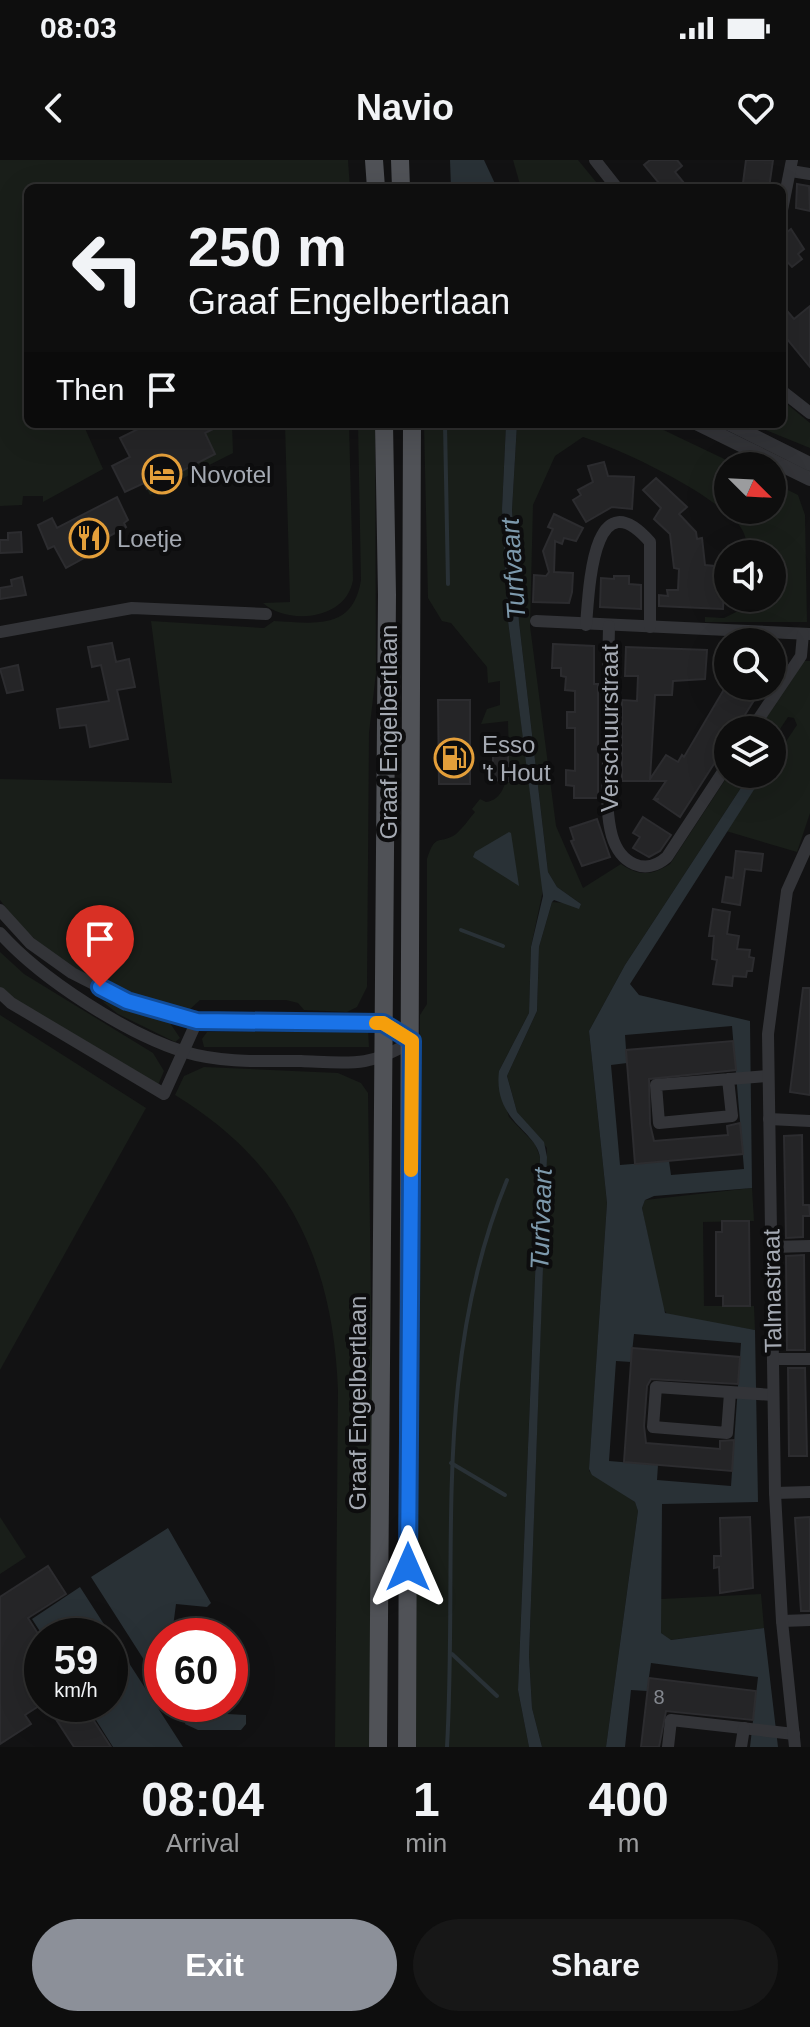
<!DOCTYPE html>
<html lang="en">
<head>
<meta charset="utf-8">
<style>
  :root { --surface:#0e0e0e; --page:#171717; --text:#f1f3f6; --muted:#9b9c9e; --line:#2e2e2e; --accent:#8c9099 }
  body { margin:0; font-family:Arial,sans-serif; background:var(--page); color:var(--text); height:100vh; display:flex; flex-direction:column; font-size:30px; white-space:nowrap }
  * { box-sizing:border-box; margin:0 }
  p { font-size:26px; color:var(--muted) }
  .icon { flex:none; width:44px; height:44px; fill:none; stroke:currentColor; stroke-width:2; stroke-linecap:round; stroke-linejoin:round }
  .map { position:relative; height:1587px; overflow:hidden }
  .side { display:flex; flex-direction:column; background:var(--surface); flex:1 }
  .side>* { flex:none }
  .hud { position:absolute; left:24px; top:24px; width:762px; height:244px; border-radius:12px; box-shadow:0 8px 32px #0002,0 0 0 2px var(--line); background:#0e0e0e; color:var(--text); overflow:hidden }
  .needle { width:52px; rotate:114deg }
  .buttons { position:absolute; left:714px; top:292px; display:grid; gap:16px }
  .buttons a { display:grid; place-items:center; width:72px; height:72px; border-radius:50%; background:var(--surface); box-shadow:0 8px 32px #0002,0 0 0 2px var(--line); font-size:40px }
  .speed { position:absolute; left:24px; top:1458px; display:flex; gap:16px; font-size:40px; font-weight:700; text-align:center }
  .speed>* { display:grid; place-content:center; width:104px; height:104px; border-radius:50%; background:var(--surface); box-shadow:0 8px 32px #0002,0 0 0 2px var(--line); line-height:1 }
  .speed small { font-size:20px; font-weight:400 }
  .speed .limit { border:12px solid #d22; background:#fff; color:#111 }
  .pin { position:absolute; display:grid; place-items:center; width:68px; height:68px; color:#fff; margin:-82px -34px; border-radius:50% 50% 50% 0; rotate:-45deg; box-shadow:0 0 8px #0007 }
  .pin .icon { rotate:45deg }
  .me { position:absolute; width:88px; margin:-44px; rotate:0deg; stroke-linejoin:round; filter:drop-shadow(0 0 6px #0008) }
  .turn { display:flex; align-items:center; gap:28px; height:168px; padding:0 32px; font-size:36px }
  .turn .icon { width:104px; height:104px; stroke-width:2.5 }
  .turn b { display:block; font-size:56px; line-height:68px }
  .then { display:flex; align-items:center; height:76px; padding:0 32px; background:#0003; gap:16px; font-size:30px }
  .eta { display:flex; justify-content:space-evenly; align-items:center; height:136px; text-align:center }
  .eta b { font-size:48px; font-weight:600; line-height:56px }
  .primary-button { display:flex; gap:16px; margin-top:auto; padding:16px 32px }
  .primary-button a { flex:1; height:92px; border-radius:48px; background:var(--accent); color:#fff; font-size:32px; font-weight:600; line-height:92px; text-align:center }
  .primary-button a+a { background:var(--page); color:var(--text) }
  .status { display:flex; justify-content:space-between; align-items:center; height:56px; padding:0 40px; background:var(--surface); direction:ltr }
  .status svg { height:22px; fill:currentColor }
  header { display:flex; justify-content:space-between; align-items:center; height:104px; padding:0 32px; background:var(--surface); font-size:36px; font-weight:600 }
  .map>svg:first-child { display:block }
  .green { fill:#191e19 }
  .water { fill:#293136; fill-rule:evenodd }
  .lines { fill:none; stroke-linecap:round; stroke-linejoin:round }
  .stream { stroke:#293136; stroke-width:4 }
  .building { fill:#252527; stroke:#2c2c2f; stroke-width:2 }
  .minor { stroke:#333438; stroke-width:12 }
  .tertiary { stroke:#333438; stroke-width:14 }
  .primary { stroke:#505257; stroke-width:18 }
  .route-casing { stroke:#114b97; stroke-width:20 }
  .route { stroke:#1a73e8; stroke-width:14 }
  .slow { stroke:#f59e0b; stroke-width:14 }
  .labels { text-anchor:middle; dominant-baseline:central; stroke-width:8; stroke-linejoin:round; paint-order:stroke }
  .number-label { font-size:20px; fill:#84888f }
  .poi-label { font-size:24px; fill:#a5aab3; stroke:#0d0d0e; text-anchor:start }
  .street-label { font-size:24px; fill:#a5aab3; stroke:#0d0d0e }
  .water-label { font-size:26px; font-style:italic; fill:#7d99ac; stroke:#0d0d0e }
</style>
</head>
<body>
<div class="status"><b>08:03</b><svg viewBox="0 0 49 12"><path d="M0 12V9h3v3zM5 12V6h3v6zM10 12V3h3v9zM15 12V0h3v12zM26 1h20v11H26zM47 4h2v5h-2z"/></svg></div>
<header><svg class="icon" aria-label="back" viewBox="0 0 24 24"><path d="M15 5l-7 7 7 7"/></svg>Navio<svg class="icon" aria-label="heart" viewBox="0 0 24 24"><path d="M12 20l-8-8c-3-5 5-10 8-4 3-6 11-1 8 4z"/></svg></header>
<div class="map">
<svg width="810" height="1587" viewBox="0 0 810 1587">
  <rect width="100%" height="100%" fill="#121213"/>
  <g class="green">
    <path d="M0 0H348L350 28H28V264H83L103 309 43 342V336H23L22 345 0 346Z"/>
    <path d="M513 0H578L601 28H521Z"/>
    <path d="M782 240 810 263V288L751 264H782Z"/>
    <path d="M216 264H232L233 293 150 335 147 329 182 311 180 295 189 311 196 307 188 291 192 289 199 302 215 294 205 273 217 267Z"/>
    <path d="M285 264H349L353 420C346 461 287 465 263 443L290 442Z"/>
    <path d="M358 264H375L376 513 369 573 367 827 357 847 347 852 304 850 298 843 286 840H200L187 852C118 837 41 800 0 740V619L172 623 151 461 264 468 274 461C314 463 353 471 361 420Z"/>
    <path d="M424 264H506L502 349 508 461 543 730 531 787 529 853 499 911V926L509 957 535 984 540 997 518 1530 529 1587H414L420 855 427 844V699C436 671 439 686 456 674 463 668 469 659 475 652L472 649 480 639 486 642C515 639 508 584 508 561L481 564 487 549 500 545V521L488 523 487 507 451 463 442 461 428 438Z"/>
    <path d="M517 264H651L739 306H728V350H772V322L798 335 805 355 807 462H705V457L724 458 748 446 750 438H772V394H749C748 385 745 372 739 365 711 332 625 291 583 277L555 296 533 345 530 466 556 666 583 728 621 704C639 717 653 715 670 704L729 614H750L625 805 589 871 607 1043 589 1311 635 1342 638 1351 606 1587H542L532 1548 529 1496 547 988 517 952 507 916 537 851 539 787 552 742 581 744 557 727 548 712 519 462 512 350Z"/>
    <path d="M802 501H810V653L797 692 726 671 764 614H772V602L797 565 794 558 788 557 772 581V570H758Z"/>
    <path d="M0 792 24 814 153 893 164 911 158 925C106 895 44 869 0 827Z"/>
    <path d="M102 841 170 863 180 878 175 882 118 854Z"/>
    <path d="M0 855 146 948 0 1210Z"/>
    <path d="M309 868 368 869 369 887H204L202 879 207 872H297Z"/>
    <path d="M204 907 338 913 361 923 368 933 373 1271 370 1587H335L338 1230C333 1101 288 1004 175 935L184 916Z"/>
    <path d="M752 1028 754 1061 703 1062 704 1146H754L755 1170 668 1155 662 1147 642 1048 645 1040Z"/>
    <path d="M0 1357 26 1397 0 1414Z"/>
    <path d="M761 1434 764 1468 670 1480 661 1473V1439Z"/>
  </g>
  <g class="water">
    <path d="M450 0H484L497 28H451Z"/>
    <path d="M506 264H517L512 350 519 462 548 712 557 727 581 744 579 749 554 740 552 742 539 787 537 851 507 916 517 952 544 982 547 997 529 1496 532 1548 542 1587H529L518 1530 540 997C536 970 493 961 499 911L529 853 531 787 543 736 508 461 502 349Z"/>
    <path d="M750 614H764L630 824 639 835 750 861 752 1028 654 1036 645 1040 642 1048 665 1153 755 1170 758 1342 662 1344 661 1473 671 1480 764 1468 778 1587H750L758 1517 651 1503 647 1531 631 1530 625 1587H606L638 1351 635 1342 592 1315 589 1309 607 1043 589 871 625 805ZM732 866 744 1009 671 1015 669 1001 620 1005 611 905 627 903 625 875ZM634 1174 741 1183 731 1326 657 1320 658 1305 609 1301 616 1201 631 1202Z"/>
    <path d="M509 672 511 673 519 726 473 697 475 692Z"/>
    <path d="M168 1368 211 1443 207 1447 176 1444 173 1467 181 1473 215 1472 219 1475 162 1476V1528L91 1417Z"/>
    <path d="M80 1427 183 1587H113L86 1544H110V1476H43L32 1459Z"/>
    <path d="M189 1552 246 1555V1564L241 1570H198L185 1564Z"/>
  </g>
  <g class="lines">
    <g class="stream">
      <path d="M445 264 448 424"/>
      <path d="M461 770 503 786"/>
      <path d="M451 1303 505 1335"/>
      <path d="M452 1494 497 1536"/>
      <path d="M447 1587C458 1393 431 1205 507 1020"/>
    </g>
  </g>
  <g class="building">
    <path d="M650 0H677L682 6 675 12 688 28H663L644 5Z"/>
    <path d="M746 0H773L769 28H748L749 24 743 23Z"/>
    <path d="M797 24 809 26 810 51 796 48Z"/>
    <path d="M791 69 804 89 798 94 802 99 792 107 782 96V76Z"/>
    <path d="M782 145 794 159 810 146V207L782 173Z"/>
    <path d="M148 264 169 269 178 264H223L205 273 215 294 147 329 144 323 125 332 112 306 130 297 120 278Z"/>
    <path d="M604 302 608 316 634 317 632 349 612 347 586 362 573 340 581 335 578 330 593 322 588 306Z"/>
    <path d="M656 318 687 347 679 354 696 372 697 379 702 378 705 405 725 407 723 449 659 446V435L668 436 667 430H678L679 409 674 408 670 374 654 359 661 348 643 330Z"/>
    <path d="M117 337 128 360 124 363 126 367 82 391 86 397 66 408 54 386 48 389 38 365 52 358 57 368Z"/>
    <path d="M554 354 583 368 576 381 564 378 562 384 555 381 554 412 573 413 572 432 569 443 533 442 534 415 546 416 549 412 543 391 553 369 548 367Z"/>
    <path d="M21 372 22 392 0 393V380H8V373Z"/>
    <path d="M614 416H629V424L641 425V449L600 447 601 418 614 419Z"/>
    <path d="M22 417 26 435 0 439V428L12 426 11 420Z"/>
    <path d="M112 483 116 502 129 499 135 527 117 530 128 579 90 587 86 565 60 568 57 549 109 541 101 505 92 507 88 487Z"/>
    <path d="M553 484 594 486V524H598V638H574V626L566 625V610L575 611V568H567V552H575V531L565 530 566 517 561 516V508H552Z"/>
    <path d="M626 487 707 490 705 519 673 521 672 535H655L650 619 666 595 678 602 682 595 684 597 726 526H763L736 569 728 564V582L680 657 655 640 659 639H654L666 621H622V540L637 541 638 516H625Z"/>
    <path d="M18 505 23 530 7 533 0 509Z"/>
    <path d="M438 540H470V624H439Z"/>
    <path d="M493 595H508V621L493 620Z"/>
    <path d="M643 657 671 675 660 691 649 697 633 688 640 677 633 673Z"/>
    <path d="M597 659 610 697 582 706 571 681 574 680 570 668Z"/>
    <path d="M736 691 763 694 761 711 745 709 740 745 722 742 726 717 733 718Z"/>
    <path d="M713 749 730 752 727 774 739 776 737 789 750 790 749 797 754 798 752 811H747L746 817 733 816 732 826 713 824 717 800 712 799 714 776H709Z"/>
    <path d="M803 828H810V935L790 932Z"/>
    <path d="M733 881 736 910 649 919 650 964 654 981 728 975 727 966 740 963 743 994 635 1004 626 890Z"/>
    <path d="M802 975 803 1045H809L810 1056H803V1077L786 1078 784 976Z"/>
    <path d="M722 1061H749L750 1146H723V1136H716V1072H722Z"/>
    <path d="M804 1095 805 1190H787L786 1096Z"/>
    <path d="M632 1188 740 1197 738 1224 651 1219 647 1226 644 1266 646 1283 720 1289V1281L734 1280 732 1311 624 1302Z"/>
    <path d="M788 1208H805L807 1296H789Z"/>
    <path d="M750 1357 753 1428 720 1433 719 1407 714 1408V1396H721L720 1358Z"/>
    <path d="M810 1357V1451H801L795 1358Z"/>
    <path d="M48 1406 66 1434 28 1458 42 1480V1544L25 1555 31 1564 0 1584V1437Z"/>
    <path d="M649 1518 756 1531 753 1560 666 1551 659 1587H641Z"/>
    <path d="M46 1544H83L111 1587H74Z"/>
  </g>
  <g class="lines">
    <g class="minor">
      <path d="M595 0 617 28"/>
      <path d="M791 11 810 14"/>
      <path d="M782 50 792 0"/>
      <path d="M782 231 810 253"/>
      <path d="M536 461 810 474"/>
      <path d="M586 465C589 432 592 316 650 382V467"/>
      <path d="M609 466C608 510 608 553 608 596 608 622 605 651 612 676 620 703 645 717 667 697L728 604"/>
      <path d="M0 472 132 448 266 454"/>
      <path d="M751 570 801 496 803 474"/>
      <path d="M0 750 30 783 72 813 127 841 161 853 197 861 383 863 412 881C370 908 349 903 301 901 263 901 221 903 185 892 126 874 40 818 0 773"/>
      <path d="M0 833 11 843 164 934 197 861"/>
      <path d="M728 919 732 956 659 963 656 925 768 916"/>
      <path d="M769 959 810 961"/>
      <path d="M771 1087 810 1086"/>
      <path d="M773 1199H810"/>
      <path d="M730 1233 727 1273 653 1267 656 1227 773 1235"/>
      <path d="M775 1333 810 1332"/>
      <path d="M782 1461 810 1460"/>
      <path d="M668 1587 671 1560 794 1574"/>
      <path d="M741 1587 744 1568"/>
      <path d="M795 1587 782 1461 775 1333 768 874 787 731 810 680"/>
    </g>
    <g class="tertiary">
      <path d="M698 264 810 319"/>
      <path d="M730 264 810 304"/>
    </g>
    <g class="primary">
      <path d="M374 0 376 28"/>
      <path d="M400 0 401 28"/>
      <path d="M378 1587 387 435 384 264"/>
      <path d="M407 1587 412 264"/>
    </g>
  </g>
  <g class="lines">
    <g class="route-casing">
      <path id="route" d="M100 827 127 841 197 861 383 863 412 881 408 1407"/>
    </g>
    <use href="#route" class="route"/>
    <path class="slow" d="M376 863H383L412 881 411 1010"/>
  </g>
  <defs>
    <g id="hotel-ring" transform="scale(2)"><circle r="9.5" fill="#0d0d0e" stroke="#e49f3a" stroke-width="1.5"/><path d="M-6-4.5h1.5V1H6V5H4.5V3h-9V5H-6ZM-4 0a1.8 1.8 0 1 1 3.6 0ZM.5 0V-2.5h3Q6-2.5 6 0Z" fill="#e49f3a"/></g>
    <g id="restaurant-ring" transform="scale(2)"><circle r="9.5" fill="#0d0d0e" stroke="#e49f3a" stroke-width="1.5"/><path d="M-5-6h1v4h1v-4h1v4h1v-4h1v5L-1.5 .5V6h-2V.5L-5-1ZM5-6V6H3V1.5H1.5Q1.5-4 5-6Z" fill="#e49f3a"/></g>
    <g id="fuel-ring" transform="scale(2)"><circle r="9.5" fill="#0d0d0e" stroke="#e49f3a" stroke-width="1.5"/><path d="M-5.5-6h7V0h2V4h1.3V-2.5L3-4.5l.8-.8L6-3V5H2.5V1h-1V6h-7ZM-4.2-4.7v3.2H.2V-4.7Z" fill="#e49f3a"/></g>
  </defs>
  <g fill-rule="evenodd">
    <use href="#hotel-ring" x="162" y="314"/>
    <use href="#restaurant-ring" x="89" y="378"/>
    <use href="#fuel-ring" x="454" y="598"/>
  </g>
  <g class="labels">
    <g class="number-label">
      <text x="659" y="1537">8</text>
    </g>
    <g class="poi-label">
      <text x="190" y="314">Novotel</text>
      <text x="117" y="378">Loetje</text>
      <text x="482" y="584">Esso<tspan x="482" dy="28">'t Hout</tspan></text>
    </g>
    <g class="street-label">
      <text transform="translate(609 568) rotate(-90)">Verschuurstraat</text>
      <text transform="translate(388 572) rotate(-90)">Graaf Engelbertlaan</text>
      <text transform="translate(772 1131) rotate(-91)">Talmastraat</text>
      <text transform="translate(357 1243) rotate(-90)">Graaf Engelbertlaan</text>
    </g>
    <g class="water-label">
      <text transform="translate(513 409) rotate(-94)">Turfvaart</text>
      <text transform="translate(541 1059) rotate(-88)">Turfvaart</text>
    </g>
  </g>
</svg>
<div class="buttons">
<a><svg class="needle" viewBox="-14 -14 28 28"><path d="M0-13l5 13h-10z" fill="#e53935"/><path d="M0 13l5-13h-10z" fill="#9b9c9e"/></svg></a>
<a><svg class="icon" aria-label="sound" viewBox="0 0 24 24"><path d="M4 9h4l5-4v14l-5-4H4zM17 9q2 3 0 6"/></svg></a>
<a><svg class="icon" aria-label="search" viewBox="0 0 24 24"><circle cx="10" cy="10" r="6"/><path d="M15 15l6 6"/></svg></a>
<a><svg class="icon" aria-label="layers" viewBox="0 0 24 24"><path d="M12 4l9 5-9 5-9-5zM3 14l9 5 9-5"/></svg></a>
</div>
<div class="speed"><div>59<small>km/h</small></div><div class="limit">60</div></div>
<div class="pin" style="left:100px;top:827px;background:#d93025"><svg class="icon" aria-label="arrive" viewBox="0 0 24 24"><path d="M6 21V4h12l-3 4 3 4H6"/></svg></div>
<svg class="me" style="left:408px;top:1407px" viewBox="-20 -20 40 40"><path d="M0-17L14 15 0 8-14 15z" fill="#1a73e8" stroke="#fff" stroke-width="4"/></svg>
<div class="hud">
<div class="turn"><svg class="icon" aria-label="left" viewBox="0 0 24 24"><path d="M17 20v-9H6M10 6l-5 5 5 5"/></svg><div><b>250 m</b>Graaf Engelbertlaan</div></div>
<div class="then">Then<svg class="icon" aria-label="arrive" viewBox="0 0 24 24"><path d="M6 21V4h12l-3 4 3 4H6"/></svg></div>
</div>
</div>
<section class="side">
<div class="eta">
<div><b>08:04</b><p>Arrival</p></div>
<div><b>1</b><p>min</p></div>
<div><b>400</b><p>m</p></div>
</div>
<div class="primary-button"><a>Exit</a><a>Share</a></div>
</section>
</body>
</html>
